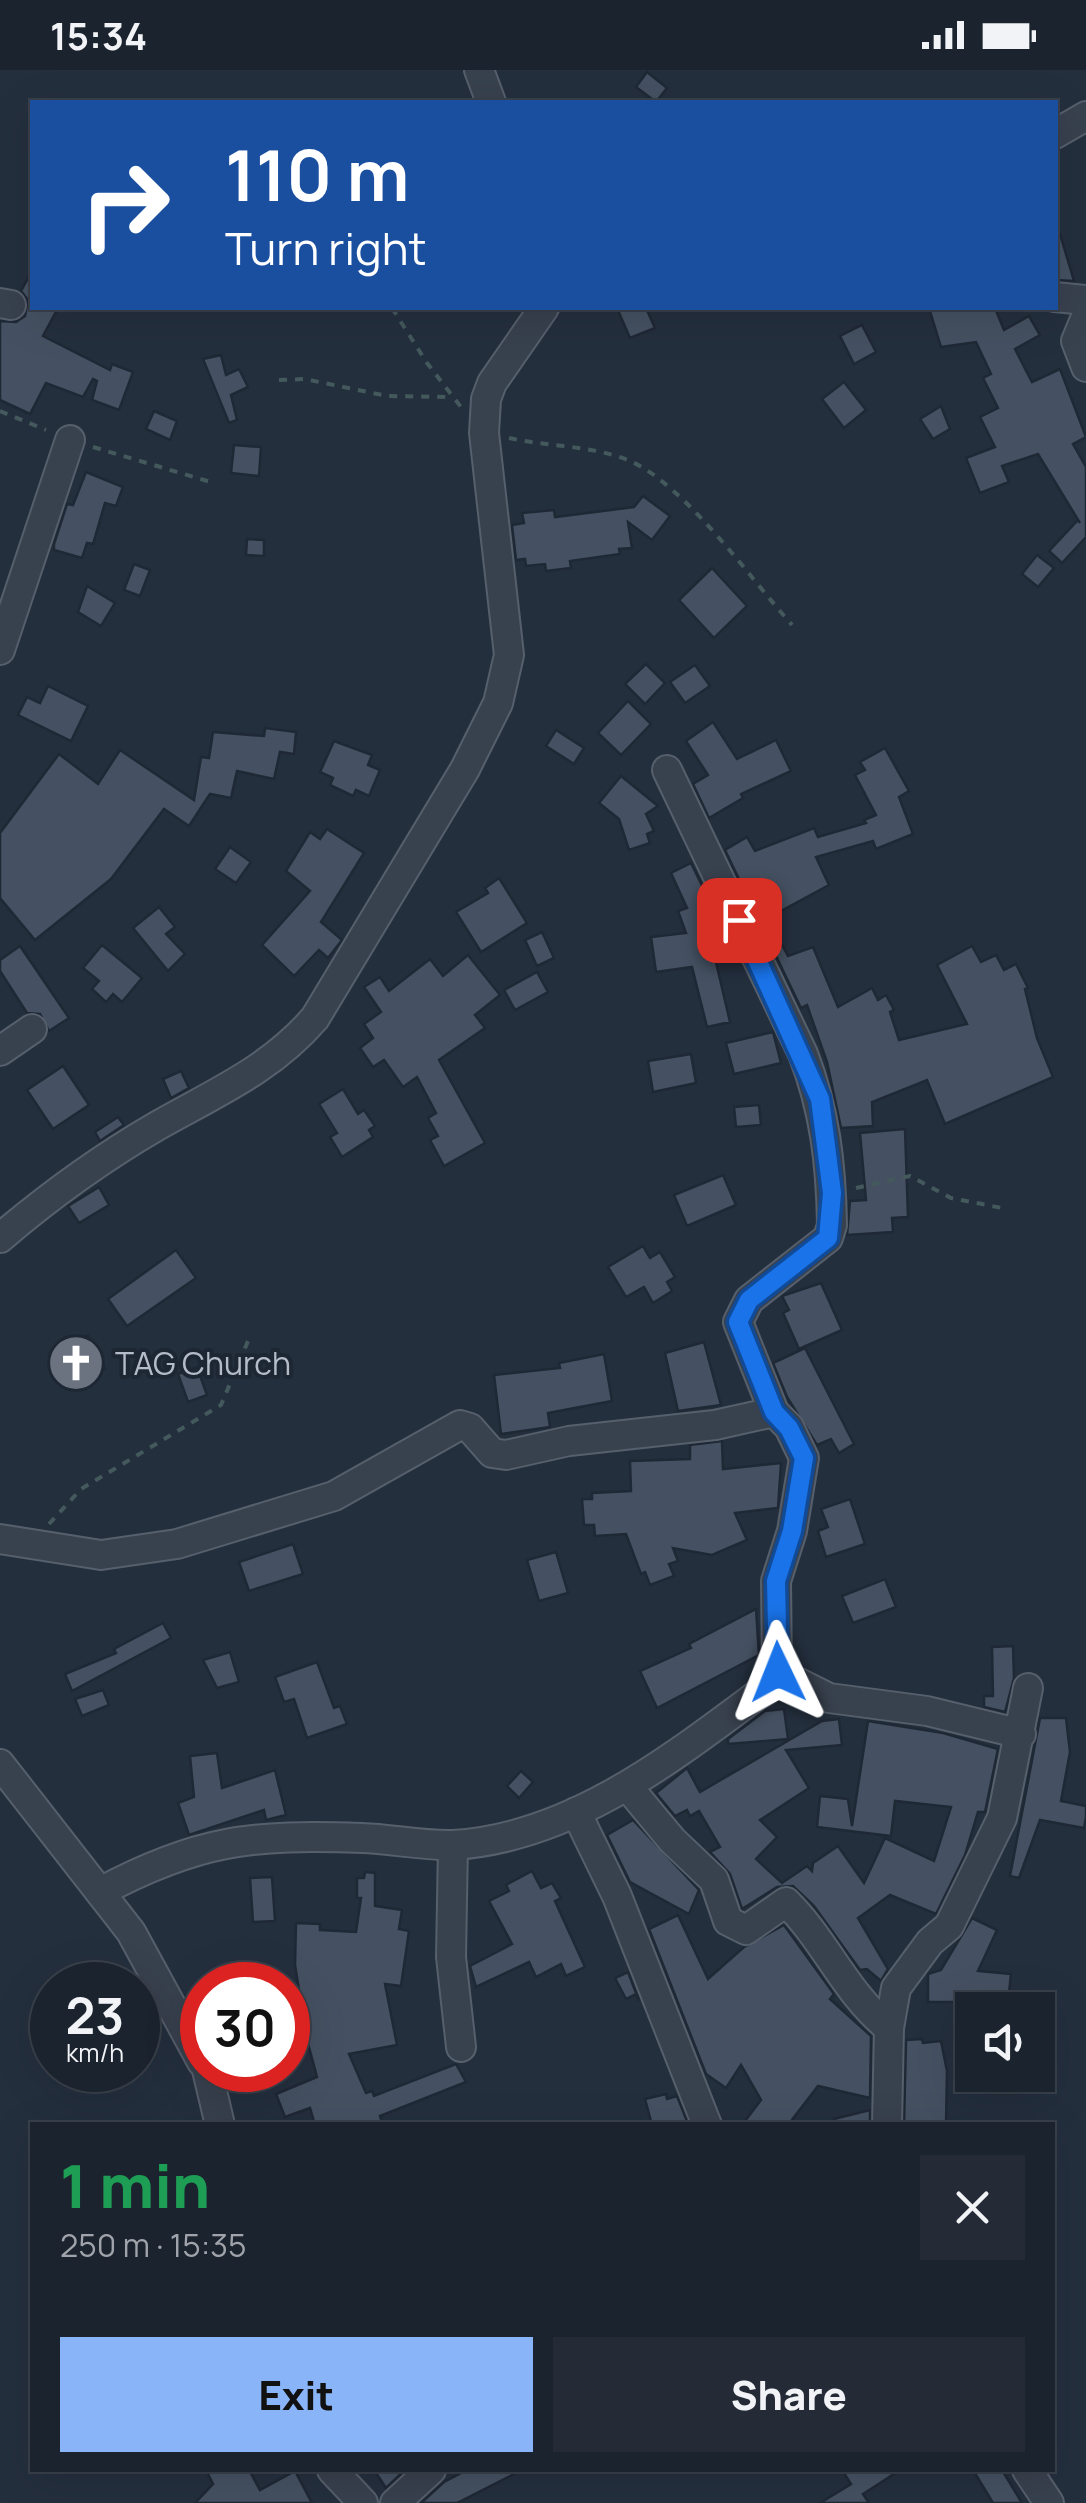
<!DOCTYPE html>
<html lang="en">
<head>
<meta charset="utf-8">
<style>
  :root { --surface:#1b232e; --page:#242b36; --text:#f1f3f6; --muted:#a0a4aa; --line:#39404a; --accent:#8ab4f8 }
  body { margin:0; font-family:Manrope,sans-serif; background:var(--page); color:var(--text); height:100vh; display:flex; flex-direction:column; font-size:38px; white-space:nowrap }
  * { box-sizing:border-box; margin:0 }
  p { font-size:32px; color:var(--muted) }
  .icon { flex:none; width:55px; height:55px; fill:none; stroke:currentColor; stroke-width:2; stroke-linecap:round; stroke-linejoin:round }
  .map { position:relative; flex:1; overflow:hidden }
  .drawer { position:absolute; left:30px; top:2052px; width:1025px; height:350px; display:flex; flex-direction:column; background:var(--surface); border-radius:0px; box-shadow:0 10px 40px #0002,0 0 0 2px var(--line) }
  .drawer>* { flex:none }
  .guide { position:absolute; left:30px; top:30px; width:1028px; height:210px; border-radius:0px; box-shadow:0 10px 40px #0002,0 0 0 2px var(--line); background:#1a4fa0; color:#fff; overflow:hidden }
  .controls { position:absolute; left:955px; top:1922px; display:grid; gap:20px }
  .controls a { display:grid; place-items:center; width:100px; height:100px; border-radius:0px; background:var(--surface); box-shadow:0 10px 40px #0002,0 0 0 2px var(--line); font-size:50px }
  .speed { position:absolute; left:30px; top:1892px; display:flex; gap:20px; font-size:50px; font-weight:700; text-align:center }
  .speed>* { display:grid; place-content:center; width:130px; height:130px; border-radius:50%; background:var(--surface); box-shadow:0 10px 40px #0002,0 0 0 2px var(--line); line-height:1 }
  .speed small { font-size:25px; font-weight:400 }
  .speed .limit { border:15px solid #d22; background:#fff; color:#111 }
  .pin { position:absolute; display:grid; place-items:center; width:85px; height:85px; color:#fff; margin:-42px; border-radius:20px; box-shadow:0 5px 15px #0006 }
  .me { position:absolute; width:110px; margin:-55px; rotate:358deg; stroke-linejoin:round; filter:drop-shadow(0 0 8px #0008) }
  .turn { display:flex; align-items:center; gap:35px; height:210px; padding:0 30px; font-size:45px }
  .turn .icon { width:130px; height:130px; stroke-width:2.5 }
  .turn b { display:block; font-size:70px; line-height:85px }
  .round { display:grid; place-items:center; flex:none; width:105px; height:105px; border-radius:0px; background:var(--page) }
  .summary { display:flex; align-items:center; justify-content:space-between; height:170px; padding:0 30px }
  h1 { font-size:60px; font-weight:800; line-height:75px; color:#1e9e55 }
  .action { display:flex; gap:20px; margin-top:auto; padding:20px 30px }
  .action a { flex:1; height:115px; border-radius:0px; background:var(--accent); color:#111; font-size:40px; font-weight:800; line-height:115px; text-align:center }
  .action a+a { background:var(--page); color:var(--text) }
  .status { display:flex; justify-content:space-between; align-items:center; height:70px; padding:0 50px; background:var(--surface); direction:ltr }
  .status svg { height:28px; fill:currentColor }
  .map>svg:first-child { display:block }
  .building { fill:#455162; stroke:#1f2835; stroke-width:2.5 }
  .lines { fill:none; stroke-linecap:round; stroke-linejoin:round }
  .minor-casing { stroke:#565f6c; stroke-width:32 }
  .path { stroke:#44595c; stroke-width:4; stroke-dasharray:8 8; stroke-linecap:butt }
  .minor { stroke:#38414e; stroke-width:28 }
  .route-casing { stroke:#114b97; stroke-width:25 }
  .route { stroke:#1a73e8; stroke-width:18 }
  .labels { text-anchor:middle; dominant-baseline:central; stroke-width:8; stroke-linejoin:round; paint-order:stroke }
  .poi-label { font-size:32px; fill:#b4bcc9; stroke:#1d2633; text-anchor:start }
</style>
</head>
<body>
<div class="status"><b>15:34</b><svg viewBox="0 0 49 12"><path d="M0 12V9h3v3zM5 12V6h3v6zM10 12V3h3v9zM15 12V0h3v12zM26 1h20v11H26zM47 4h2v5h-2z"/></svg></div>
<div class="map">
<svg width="1086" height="2433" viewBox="0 0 1086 2433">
  <rect width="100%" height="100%" fill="#242f3e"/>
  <g class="building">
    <path d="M647 2 667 18 656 32 636 17Z"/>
    <path d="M1055 164H1060L1074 211 1055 210Z"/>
    <path d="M32 201V238H58L43 266 110 300 112 294 133 302 119 340 92 330 97 311 93 309 83 327 46 313 30 344 0 330V251L16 252 25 246 28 230 21 221Z"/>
    <path d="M617 238H646L655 258 630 268Z"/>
    <path d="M929 238H995L1004 260 1029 246 1040 265 1015 279 1032 312 1060 299 1086 367 1073 374 1086 397V467L1062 493 1049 481 1078 450 1080 453 1038 384 1002 396 1009 412 980 423 966 388 995 377 980 347 998 338 983 308 991 304 976 272 941 277Z"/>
    <path d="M862 255 876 282 854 294 840 266Z"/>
    <path d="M221 285 226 305 239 299 248 317 231 325 237 350 229 353 203 289Z"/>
    <path d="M844 312 866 340 844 358 822 329Z"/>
    <path d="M941 336 950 359 933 369 920 349Z"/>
    <path d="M154 341 177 351 170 370 146 359Z"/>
    <path d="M234 375 261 377 259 406 231 403Z"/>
    <path d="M86 402 123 417 116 436 105 433 93 474 87 473 82 488 54 480V474L67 434 73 435Z"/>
    <path d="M643 426 670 446 652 470 628 452 632 478 619 479 620 484 570 491 571 498 546 501 545 494 526 496 525 489 516 490 512 455 524 453 522 443 554 440 555 447 634 437Z"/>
    <path d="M247 469 264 470V486L246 485Z"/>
    <path d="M1037 485 1054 498 1038 517 1022 504Z"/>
    <path d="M134 494 150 500 140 526 124 520Z"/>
    <path d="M712 498 747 536 714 568 679 530Z"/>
    <path d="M87 516 115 533 101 556 78 542Z"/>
    <path d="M646 594 665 613 645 634 625 614Z"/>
    <path d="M695 595 710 616 685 633 670 612Z"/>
    <path d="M48 616 88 636 71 671 18 645 27 627 40 633Z"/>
    <path d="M628 631 651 654 621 685 598 663Z"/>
    <path d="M713 652 737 689 776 670 791 701 741 724 743 728 709 748 693 714 708 705 686 671Z"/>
    <path d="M265 658 296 662 294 684 280 682 274 709 237 701 231 728 210 724 189 756 164 739 111 809 35 870 0 828V763L59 684 98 714 120 680 194 730 201 687 209 688 213 662 264 666Z"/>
    <path d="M556 660 584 678 574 694 546 676Z"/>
    <path d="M334 671 372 685 368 695 380 700 369 726 356 720 353 726 330 715 333 708 320 702Z"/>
    <path d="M885 678 909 721 899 727 913 764 876 779 873 771 816 787 829 815 768 848 788 886 813 877 838 937 872 918 878 930 886 925 894 940 890 942 899 970 967 954 937 895 972 876 981 892 996 885 1004 900 1016 894 1028 918 1025 919 1037 968 1053 1007 945 1054 927 1010 872 1032 873 1056 841 1058 827 992 807 935 801 938 725 780 747 767 755 781 814 758 818 767 866 753 864 750 876 745 855 705 865 700 860 692Z"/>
    <path d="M621 706 658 736 646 744 654 761 647 764 650 773 629 780 619 749 599 733Z"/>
    <path d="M327 759 364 783 321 852 342 870 328 888 319 880 294 906 262 875 310 821 286 801 310 762 320 769Z"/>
    <path d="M230 777 251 792 236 813 215 799Z"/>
    <path d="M691 793 728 869 712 875 730 952 707 957 692 897 656 902 651 867 686 863 678 841 687 838 671 803Z"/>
    <path d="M499 808 527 853 481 882 456 842 488 823 485 818Z"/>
    <path d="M159 837 175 857 166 864 185 884 168 901 133 858Z"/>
    <path d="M542 862 554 888 537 896 525 870Z"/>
    <path d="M102 875 142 908 122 932 113 924 106 932 92 919 99 911 83 898Z"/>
    <path d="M20 876 69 948 49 961 40 944 27 943 0 901V890Z"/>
    <path d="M468 885 500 925 475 945 485 958 439 990 485 1073 444 1096 430 1070 438 1066 428 1048 436 1043 417 1007 403 1017 384 990 373 997 360 978 373 968 364 954 381 942 364 917 380 907 389 921 430 889 443 906Z"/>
    <path d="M537 902 548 922 515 940 504 920Z"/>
    <path d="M773 962 781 993 734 1004 726 973Z"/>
    <path d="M691 984 696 1013 653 1022 648 991Z"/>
    <path d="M63 996 89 1035 53 1059 27 1020Z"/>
    <path d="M181 1001 189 1018 171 1028 163 1009Z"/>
    <path d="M343 1019 358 1044 364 1040 375 1056 369 1060 373 1067 342 1087 330 1067 337 1063 319 1034Z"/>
    <path d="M759 1035 761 1055 736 1057 734 1037Z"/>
    <path d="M118 1047 124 1055 100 1071 95 1062Z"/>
    <path d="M905 1059 908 1147 892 1148 893 1162 847 1165 850 1131 866 1130 860 1063Z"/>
    <path d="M723 1105 736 1135 687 1156 674 1125Z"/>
    <path d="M99 1117 109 1135 79 1153 68 1136Z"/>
    <path d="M643 1176 650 1188 660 1182 675 1207 667 1212 672 1221 653 1233 644 1217 626 1227 608 1197Z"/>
    <path d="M176 1180 196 1208 127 1256 108 1229Z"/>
    <path d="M821 1213 842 1260 799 1279 783 1243 789 1240 782 1226Z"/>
    <path d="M88 1265 105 1299 80 1312 63 1278Z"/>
    <path d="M704 1272 721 1335 678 1341 665 1283Z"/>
    <path d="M805 1278 854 1374 839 1383 831 1369 817 1375 787 1327 773 1293Z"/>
    <path d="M604 1284 612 1331 548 1343 550 1357 501 1364 494 1305 560 1298 559 1293Z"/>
    <path d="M197 1297 207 1325 188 1332 178 1304Z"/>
    <path d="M722 1371 723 1399 781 1393 778 1438 735 1443 747 1470 712 1485 673 1478 678 1491 669 1494 674 1506 650 1515 645 1502 641 1504 626 1464 595 1466 594 1455H584L582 1429H592V1423L631 1421 630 1391 690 1389V1375Z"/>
    <path d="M850 1429 865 1474 826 1487 818 1461 828 1457 821 1439Z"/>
    <path d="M293 1474 303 1504 249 1521 239 1492Z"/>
    <path d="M556 1482 568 1523 539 1531 527 1490Z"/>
    <path d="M885 1509 896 1537 853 1553 842 1526Z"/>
    <path d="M756 1539 759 1585 657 1638 640 1601 691 1578 689 1574Z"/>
    <path d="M163 1553 171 1568 72 1621 65 1604 116 1583 114 1579Z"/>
    <path d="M1013 1576 1014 1608 1005 1642 984 1637V1626H993L992 1577Z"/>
    <path d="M230 1582 239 1612 217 1618 203 1590Z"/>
    <path d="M317 1592 334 1638 340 1636 347 1654 307 1668 294 1629 284 1632 275 1607Z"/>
    <path d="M103 1620 109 1635 82 1646 75 1629Z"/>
    <path d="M784 1639 788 1669 728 1674V1669L765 1641Z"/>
    <path d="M1040 1648H1066L1070 1682 1061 1731 1086 1736V1747L1084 1758 1040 1750 1019 1808 1010 1806Z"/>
    <path d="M839 1649 842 1675 786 1680 809 1718 760 1750 777 1767 756 1789 782 1813 807 1796 812 1801 813 1793 838 1776 864 1813 885 1768 934 1791 951 1737 895 1731 891 1766 817 1757 820 1726 848 1729 852 1756 868 1651 943 1663 998 1679 985 1742H978L965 1785 936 1844 890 1825 858 1848 888 1899 881 1911 867 1899 860 1900 814 1836 793 1816 777 1817 742 1839 730 1804 710 1782 720 1777 699 1741 690 1746 687 1740 675 1746 656 1723 687 1698 700 1722 822 1651Z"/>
    <path d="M217 1683 222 1718 275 1700 286 1745 266 1750 264 1740 189 1765 178 1733 194 1727 190 1686Z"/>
    <path d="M521 1701 533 1712 519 1728 507 1716Z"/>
    <path d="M633 1750 699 1820 689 1844 630 1812 607 1765Z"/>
    <path d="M532 1801 541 1818 552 1813 561 1828 555 1831 585 1897 566 1906 561 1894 536 1907 529 1892 476 1917 470 1896 512 1874 489 1831 509 1821 506 1815Z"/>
    <path d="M365 1802 375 1803V1836L402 1840 399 1859 409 1861 401 1916 385 1914 397 1975 349 1984 366 2023 372 2021 374 2026 456 1994 466 2012 380 2046 383 2055H315L310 2038 285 2047 276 2024 317 2007 297 1933 301 1932 295 1895 296 1853 320 1854V1860L356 1862 361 1828H357V1808H364Z"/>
    <path d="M272 1807 275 1851 253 1852 250 1808Z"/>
    <path d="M678 1845 708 1909 744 1877 784 1855 834 1924 830 1929 871 1966 870 2028 818 2016 788 2055H742L761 2030 741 1995 726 2018 706 2004 649 1859Z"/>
    <path d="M972 1848 997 1860 978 1901 1011 1904 1008 1933 997 1932 996 1940H958L959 1932H928V1904L941 1900Z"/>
    <path d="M237 1894 243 1915H223L219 1899Z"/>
    <path d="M628 1902 639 1931 636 1924 626 1929 615 1908Z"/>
    <path d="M922 1969 923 1973 941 1971 947 2001 946 2055H904L906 1970Z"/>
    <path d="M666 2024 667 2029 677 2026 687 2051 652 2055 645 2029Z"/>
    <path d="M870 2040V2055H835L834 2049Z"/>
    <path d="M206 2400H249L260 2420 295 2401 312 2433H195L213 2414Z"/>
    <path d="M374 2400H405L386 2418Z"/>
    <path d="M467 2400H522L457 2433H421L444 2412Z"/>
    <path d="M842 2400H900L863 2424 869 2433H820L851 2414Z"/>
    <path d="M973 2400H1002L1022 2433H993Z"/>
  </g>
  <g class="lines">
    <g class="minor-casing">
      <g id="minor">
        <path d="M479 0 491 32"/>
        <path d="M1055 64 1086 46"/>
        <path d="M1055 227 1086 230"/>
        <path d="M0 233 11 235"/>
        <path d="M1086 247 1076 271 1086 297"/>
        <path d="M0 580 70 370"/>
        <path d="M0 981 32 959"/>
        <path d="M0 1168C48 1127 102 1088 157 1056 215 1023 270 1000 315 948L465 699 498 633 509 585 484 363 486 329 492 313 544 238"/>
        <path d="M0 1469 101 1485 177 1474 334 1426 460 1355 470 1358 492 1383 506 1385 569 1371 715 1355 774 1342"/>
        <path d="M777 1602 829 1628 927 1641 1021 1664"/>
        <path d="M0 1694 131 1862 202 1992"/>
        <path d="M628 1717 672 1770 714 1810 728 1851 746 1860 786 1832C826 1871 845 1923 889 1958L887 2055"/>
        <path d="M576 1742 617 1826 707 2055"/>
        <path d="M453 1775 451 1887 461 1977"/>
        <path d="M100 1822C197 1770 252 1764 362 1768 392 1769 423 1776 453 1775 571 1768 671 1689 761 1622L777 1602 776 1511 792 1461 804 1388 789 1357 774 1342 738 1252 749 1230 828 1168 832 1155C831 1094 825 1041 803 984L667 700"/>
        <path d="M889 1958 896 1918 930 1872 949 1856 1002 1748 1028 1618"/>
        <path d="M207 2000 220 2055"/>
        <path d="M332 2400 363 2433"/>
        <path d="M1027 2400 1049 2433"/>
        <path d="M395 2433 431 2400"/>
      </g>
    </g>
    <g class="path">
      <path d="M392 238 427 293 461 337"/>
      <path d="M279 310 305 309 387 326 452 327"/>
      <path d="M0 341 46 360"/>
      <path d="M509 368C548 377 593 375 630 391 686 416 750 508 792 555"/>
      <path d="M93 377 214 413"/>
      <path d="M856 1118 910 1106 951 1128 1002 1138"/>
      <path d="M49 1454 81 1419 221 1335 248 1271"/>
    </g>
    <use href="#minor" class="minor"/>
  </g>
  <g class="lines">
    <g class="route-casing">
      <path id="route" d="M739 850 820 1029 832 1123 828 1168 749 1230 738 1252 774 1342 789 1358 804 1388 792 1461 776 1511 778 1602"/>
    </g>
    <use href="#route" class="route"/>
  </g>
  <defs>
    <g id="church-disc" transform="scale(2.875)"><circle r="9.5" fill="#6b7280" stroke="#1d2633"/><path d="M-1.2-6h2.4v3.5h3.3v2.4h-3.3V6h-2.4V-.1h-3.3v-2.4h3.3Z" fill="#fff"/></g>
  </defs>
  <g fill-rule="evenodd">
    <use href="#church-disc" x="76" y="1293"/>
  </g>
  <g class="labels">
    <g class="poi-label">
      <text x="115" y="1293">TAG Church</text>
    </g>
  </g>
</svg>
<div class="controls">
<a><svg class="icon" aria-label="sound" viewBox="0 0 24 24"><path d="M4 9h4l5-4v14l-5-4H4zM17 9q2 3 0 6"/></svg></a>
</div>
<div class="speed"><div>23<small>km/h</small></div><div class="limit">30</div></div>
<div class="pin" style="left:739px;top:850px;background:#d93025"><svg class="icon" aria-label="arrive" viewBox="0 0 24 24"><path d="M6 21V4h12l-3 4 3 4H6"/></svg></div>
<svg class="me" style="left:778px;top:1602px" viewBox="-20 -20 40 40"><path d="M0-17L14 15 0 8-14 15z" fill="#1a73e8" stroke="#fff" stroke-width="4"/></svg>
<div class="guide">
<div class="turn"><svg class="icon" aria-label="right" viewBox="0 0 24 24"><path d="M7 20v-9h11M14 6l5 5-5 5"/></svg><div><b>110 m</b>Turn right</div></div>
</div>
<section class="drawer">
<div class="summary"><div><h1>1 min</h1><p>250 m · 15:35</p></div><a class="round"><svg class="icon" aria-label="close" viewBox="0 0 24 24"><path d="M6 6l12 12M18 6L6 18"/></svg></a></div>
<div class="action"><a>Exit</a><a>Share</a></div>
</section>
</div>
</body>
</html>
